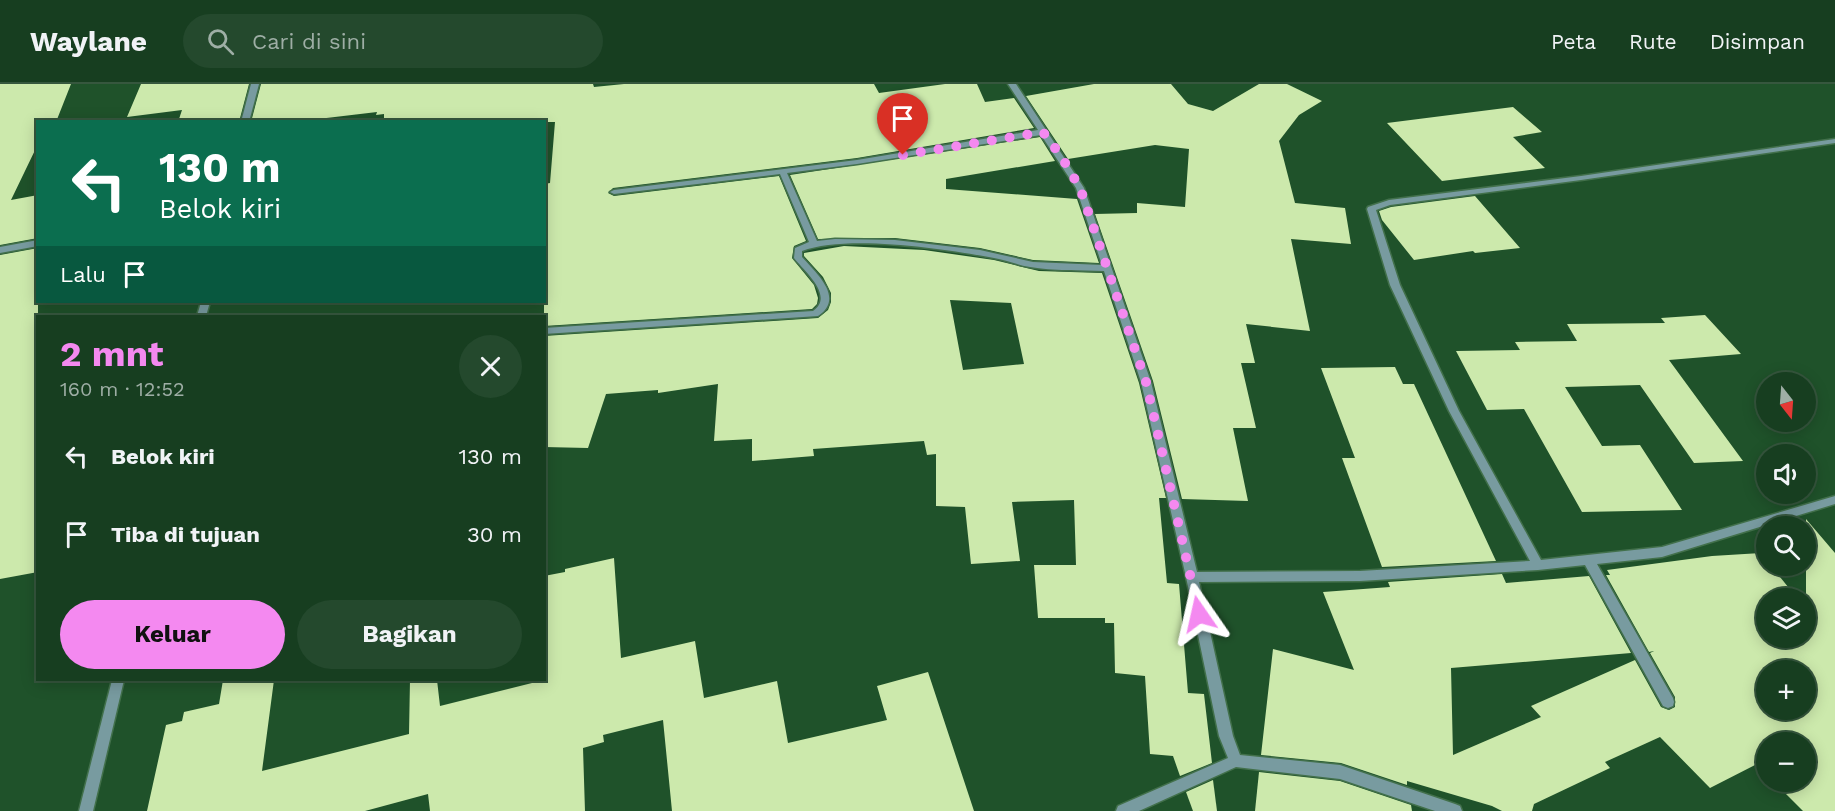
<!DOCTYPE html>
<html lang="id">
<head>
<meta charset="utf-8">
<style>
  :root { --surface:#173e20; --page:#24492d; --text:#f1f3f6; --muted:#9eaea5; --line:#36573e; --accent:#f489f0 }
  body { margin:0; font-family:"Work Sans",sans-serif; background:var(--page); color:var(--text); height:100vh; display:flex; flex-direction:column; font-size:22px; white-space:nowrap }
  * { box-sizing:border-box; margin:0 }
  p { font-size:20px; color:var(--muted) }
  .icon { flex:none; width:33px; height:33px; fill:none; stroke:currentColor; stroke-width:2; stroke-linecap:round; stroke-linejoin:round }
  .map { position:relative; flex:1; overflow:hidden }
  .drawer { position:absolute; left:36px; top:231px; width:510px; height:366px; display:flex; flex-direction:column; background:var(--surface); border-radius:0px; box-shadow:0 3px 15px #0003,0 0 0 2px var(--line) }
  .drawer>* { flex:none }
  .top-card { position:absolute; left:36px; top:36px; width:510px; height:183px; border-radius:0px; box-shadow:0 3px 15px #0003,0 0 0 2px var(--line); background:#0b6e4f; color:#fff; overflow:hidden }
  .needle { width:39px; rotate:163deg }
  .buttons { position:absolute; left:1756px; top:288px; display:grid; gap:12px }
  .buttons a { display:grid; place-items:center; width:60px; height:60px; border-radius:50%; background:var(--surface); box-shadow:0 3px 15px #0003,0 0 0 2px var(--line); font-size:30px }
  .pin { position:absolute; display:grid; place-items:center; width:51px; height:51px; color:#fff; margin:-62px -26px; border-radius:50% 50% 50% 0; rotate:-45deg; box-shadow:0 0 6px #0007 }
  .pin .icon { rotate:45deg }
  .me { position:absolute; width:66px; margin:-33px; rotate:349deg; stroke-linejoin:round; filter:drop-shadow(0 0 4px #0008) }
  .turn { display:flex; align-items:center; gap:21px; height:126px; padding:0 24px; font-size:27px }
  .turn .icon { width:78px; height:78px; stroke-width:2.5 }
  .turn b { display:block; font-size:42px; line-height:51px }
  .then { display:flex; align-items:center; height:57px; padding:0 24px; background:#0003; gap:12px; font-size:22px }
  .round { display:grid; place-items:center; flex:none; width:63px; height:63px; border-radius:32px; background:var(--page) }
  .headline { display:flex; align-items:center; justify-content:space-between; height:102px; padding:0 24px }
  h1 { font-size:36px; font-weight:700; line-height:45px; color:var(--accent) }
  .primary-button { display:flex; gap:12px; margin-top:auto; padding:12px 24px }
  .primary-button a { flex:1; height:69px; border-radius:36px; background:var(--accent); color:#111; font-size:24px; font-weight:700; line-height:69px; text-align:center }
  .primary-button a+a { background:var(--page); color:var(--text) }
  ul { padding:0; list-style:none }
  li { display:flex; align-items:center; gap:18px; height:78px; padding:0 24px }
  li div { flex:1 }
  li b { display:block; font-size:22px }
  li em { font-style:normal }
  header { display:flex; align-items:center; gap:36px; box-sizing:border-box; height:84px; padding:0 30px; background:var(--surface); border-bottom:2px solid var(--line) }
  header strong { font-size:28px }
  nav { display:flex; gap:33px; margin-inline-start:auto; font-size:21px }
  .search { width:420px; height:54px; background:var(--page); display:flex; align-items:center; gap:15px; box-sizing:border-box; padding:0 21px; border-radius:33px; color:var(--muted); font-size:22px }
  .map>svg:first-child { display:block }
  .building { fill:#cce9ac; fill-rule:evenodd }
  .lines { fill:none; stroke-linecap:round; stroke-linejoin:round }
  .minor-casing { stroke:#42704b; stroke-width:3 }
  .minor { fill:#789ba0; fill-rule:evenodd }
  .route { stroke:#f489f0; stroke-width:10; stroke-dasharray:0 18 }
</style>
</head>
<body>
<header>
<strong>Waylane</strong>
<div class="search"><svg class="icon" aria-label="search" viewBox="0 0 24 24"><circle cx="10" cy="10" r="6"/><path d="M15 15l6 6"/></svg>Cari di sini</div>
<nav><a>Peta</a><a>Rute</a><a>Disimpan</a></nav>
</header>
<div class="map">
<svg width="1835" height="727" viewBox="0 0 1835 727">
  <rect width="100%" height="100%" fill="#1f522a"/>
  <g class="building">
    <path d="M0 0H71L56 38H38V60L11 116 38 111V154L0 161Z"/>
    <path d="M141 0H249L239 38H178L182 26 127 33Z"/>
    <path d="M261 0H593L594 3 624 0H874L879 9 945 0H977L985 18 1014 14 1034 44 857 74 613 104 608 109 614 112 779 92 806 157 794 162 792 174 814 201 818 214 817 220 812 225 544 242V100L550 99 555 38H384V30L376 31 377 28 318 35V38H251Z"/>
    <path d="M1094 0H1171L1188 20 1213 27 1259 0H1287L1322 17 1299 31 1279 57 1295 119 1345 124 1351 160 1291 155 1310 247 1246 240 1255 279H1241L1256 344H1233L1248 417 1182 415 1153 297 1095 130 1137 129V119L1185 123 1189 65 1155 61 1068 75 1026 12Z"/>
    <path d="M1513 23 1542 48 1513 53 1545 84 1442 97 1387 39Z"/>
    <path d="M1040 53 1055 77 946 95V105L1077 115 1099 179 1033 176 980 164 895 154 818 155 790 91Z"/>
    <path d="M1475 112 1520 164 1475 169 1473 167 1414 176 1382 136 1379 127 1391 123Z"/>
    <path d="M844 162 924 166 994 176 1039 187 1102 189 1139 299 1166 414H1159L1167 499 1179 500 1188 609 1204 610 1212 679 1180 692 1173 672 1150 670 1145 592 1115 589 1114 539H1105V534H1038L1034 481H1076L1074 416 1012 418 1020 477 971 480 965 423 936 422V370L927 371 924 357 813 365 814 372 752 377V355L714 357 718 300 658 309V306L606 310 588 364 544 363V252L818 234 828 226 831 218V209L823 193 804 172V169ZM950 216 1011 219 1024 280 963 286Z"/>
    <path d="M38 164V488L0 495V171Z"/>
    <path d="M1705 231 1741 270 1669 276 1743 377 1694 379 1640 301 1565 303 1602 362 1640 361 1682 426 1582 428 1524 325 1487 326 1456 267 1520 266 1515 258 1577 257 1567 240 1665 239 1661 234Z"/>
    <path d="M1395 283 1403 300H1414L1496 477 1382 483 1342 374H1355L1321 284Z"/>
    <path d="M1806 435 1835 469V727H1803L1774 698H1806V658H1767V691L1757 680 1710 704 1660 653 1605 678 1610 684 1534 720 1532 727H1502L1492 722 1407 697V701L1341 679 1261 671 1273 565 1354 586 1323 508 1390 503 1388 498 1502 490 1506 499 1589 492 1631 569 1451 584 1453 671 1541 633 1531 622 1635 576 1661 623 1669 626 1675 623V613L1650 569 1654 567 1649 568 1606 491H1610L1607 486 1712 472 1761 469 1767 477V482H1771L1797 514H1767V554H1806ZM1767 586H1806V626H1767Z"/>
    <path d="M614 474 621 574 695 557 704 614 777 597 788 659 887 636 877 602 928 588 974 727H672L663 636 603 651 604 658 583 664 585 727H430L428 710 365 727H147L166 641 182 637 184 628 219 620 223 596H274L262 687 409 650 410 596H437L440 622 544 596V492L565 488V485Z"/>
    <path d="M1259 688 1340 697 1411 721 1412 727H1255Z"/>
    <path d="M1213 696 1217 727H1193L1186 708Z"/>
  </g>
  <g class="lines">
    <g class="minor-casing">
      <g id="minor">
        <path d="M251 0H259L249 38H241Z"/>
        <path d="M1008 0H1016L1084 104 1151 298 1197 488 1360 487 1530 477 1449 327 1390 201 1367 125 1368 123 1389 116 1581 92 1835 55V59L1581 96 1390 121 1376 126 1400 201 1459 327 1541 476 1662 463 1835 412V420L1662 473 1597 480 1673 614 1674 618 1673 622 1668 624 1663 622 1585 481 1538 486 1360 497 1199 498 1233 652 1240 671 1340 681 1455 720 1460 722 1462 727H1435L1340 695 1236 683 1139 727H1116L1118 722 1228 674 1219 652 1186 493 1141 298 1104 187C1079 186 1054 187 1030 183 1018 181 1006 176 994 174 946 165 847 150 802 167V173C817 190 845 214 818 232L544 250V244L813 227C835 212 804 187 794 174L795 164 809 158 780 90 614 110 610 108 614 106 857 76 1038 46ZM1041 51 1076 104 1102 181 1033 178 980 166 895 156 835 155 817 157 787 89 857 80Z"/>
        <path d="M38 156V162L0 169V163Z"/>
        <path d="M201 218H210L206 232H197Z"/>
        <path d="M112 596H124L93 727H79Z"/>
      </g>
    </g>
    <use href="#minor" class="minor"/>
  </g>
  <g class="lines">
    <path class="route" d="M903 71 1043 48 1061 72 1080 104 1146 298 1199 530"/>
  </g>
</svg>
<div class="buttons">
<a><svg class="needle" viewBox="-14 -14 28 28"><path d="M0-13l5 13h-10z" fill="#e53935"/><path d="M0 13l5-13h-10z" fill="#9eaea5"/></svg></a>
<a><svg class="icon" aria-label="sound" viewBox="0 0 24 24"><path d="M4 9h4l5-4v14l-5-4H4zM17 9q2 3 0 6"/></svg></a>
<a><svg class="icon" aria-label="search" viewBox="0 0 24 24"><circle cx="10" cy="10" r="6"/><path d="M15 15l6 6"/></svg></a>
<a><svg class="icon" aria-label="layers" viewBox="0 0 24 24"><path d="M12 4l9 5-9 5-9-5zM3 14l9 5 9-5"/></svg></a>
<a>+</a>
<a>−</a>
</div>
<div class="pin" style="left:903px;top:71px;background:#d93025"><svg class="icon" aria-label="arrive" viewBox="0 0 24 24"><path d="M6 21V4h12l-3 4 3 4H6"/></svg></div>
<svg class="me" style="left:1199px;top:530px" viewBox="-20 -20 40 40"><path d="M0-17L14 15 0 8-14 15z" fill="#f489f0" stroke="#fff" stroke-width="4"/></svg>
<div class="top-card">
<div class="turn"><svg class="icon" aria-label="left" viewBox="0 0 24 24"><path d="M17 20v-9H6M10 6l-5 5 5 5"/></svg><div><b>130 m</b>Belok kiri</div></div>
<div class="then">Lalu<svg class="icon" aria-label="arrive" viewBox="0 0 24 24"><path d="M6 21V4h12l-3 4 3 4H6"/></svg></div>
</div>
<section class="drawer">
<div class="headline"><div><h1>2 mnt</h1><p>160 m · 12:52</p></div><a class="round"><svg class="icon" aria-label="close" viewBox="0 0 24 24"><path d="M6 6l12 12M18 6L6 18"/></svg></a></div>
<ul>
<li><svg class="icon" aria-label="left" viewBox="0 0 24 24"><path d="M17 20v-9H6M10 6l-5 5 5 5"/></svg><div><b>Belok kiri</b></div><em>130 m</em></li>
<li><svg class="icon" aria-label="arrive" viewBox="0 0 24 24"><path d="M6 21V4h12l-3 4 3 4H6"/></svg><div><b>Tiba di tujuan</b></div><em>30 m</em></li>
</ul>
<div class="primary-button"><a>Keluar</a><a>Bagikan</a></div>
</section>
</div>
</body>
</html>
